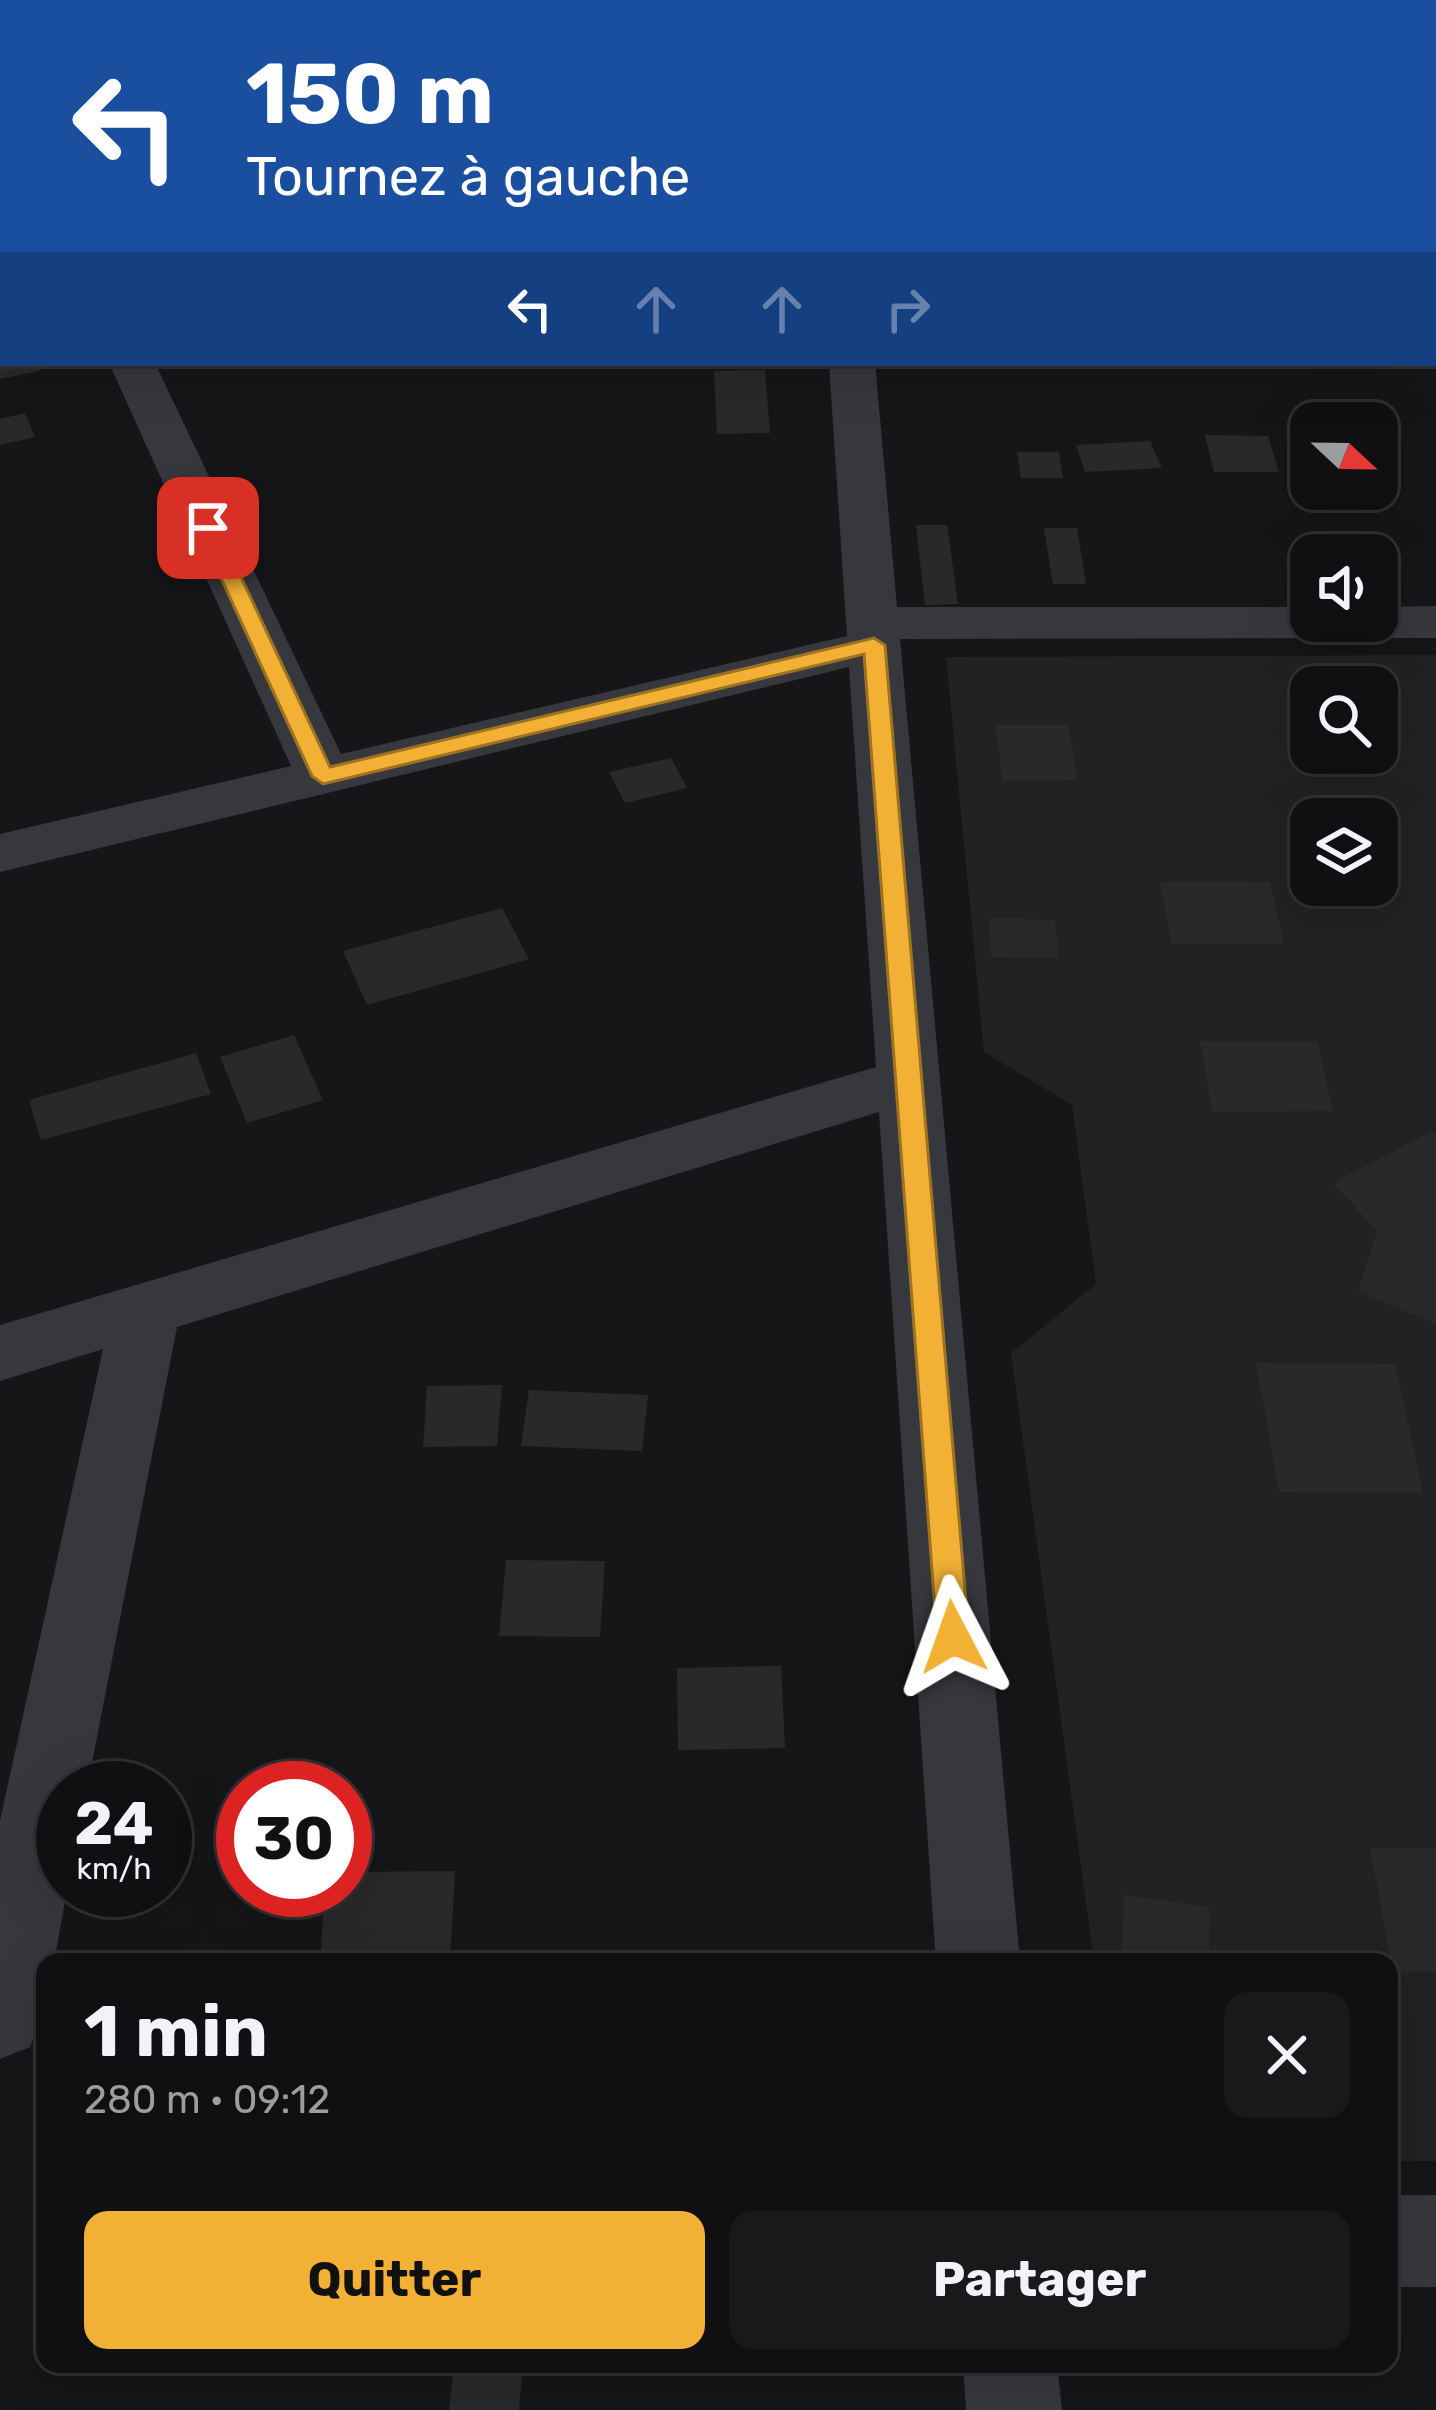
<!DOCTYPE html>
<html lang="fr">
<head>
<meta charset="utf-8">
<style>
  :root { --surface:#101012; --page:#19191b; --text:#f1f3f6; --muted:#9c9d9f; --line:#303032; --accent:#f2b134 }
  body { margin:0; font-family:Rubik,sans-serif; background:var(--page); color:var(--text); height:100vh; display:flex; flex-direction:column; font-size:45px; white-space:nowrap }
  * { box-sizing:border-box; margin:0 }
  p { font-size:39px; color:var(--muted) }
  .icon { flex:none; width:66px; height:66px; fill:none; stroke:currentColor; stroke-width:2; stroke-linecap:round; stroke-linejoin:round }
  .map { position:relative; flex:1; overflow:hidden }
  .details { position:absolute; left:36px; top:1953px; width:1362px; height:420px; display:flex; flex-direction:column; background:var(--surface); border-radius:24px; box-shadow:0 12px 48px #0002,0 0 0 3px var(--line) }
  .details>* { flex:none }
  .hud { position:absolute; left:0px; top:0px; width:1437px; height:366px; box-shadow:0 12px 48px #0002,0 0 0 3px var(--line); background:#1a4fa0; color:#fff; overflow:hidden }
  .needle { width:78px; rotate:112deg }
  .fabs { position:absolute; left:1290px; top:402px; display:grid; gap:24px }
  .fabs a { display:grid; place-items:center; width:108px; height:108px; border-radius:24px; background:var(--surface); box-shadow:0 12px 48px #0002,0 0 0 3px var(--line); font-size:60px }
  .speed { position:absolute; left:36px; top:1761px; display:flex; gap:24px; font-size:60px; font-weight:700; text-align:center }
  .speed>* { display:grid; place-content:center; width:156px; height:156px; border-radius:50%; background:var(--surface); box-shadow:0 12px 48px #0002,0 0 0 3px var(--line); line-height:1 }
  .speed small { font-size:30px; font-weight:400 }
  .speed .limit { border:18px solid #d22; background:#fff; color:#111 }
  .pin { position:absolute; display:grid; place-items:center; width:102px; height:102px; color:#fff; margin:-51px; border-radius:24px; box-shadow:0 6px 18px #0006 }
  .me { position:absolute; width:132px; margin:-66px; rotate:356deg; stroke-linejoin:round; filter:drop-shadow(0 0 9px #0008) }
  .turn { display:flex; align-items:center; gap:42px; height:252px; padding:0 48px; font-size:54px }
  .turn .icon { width:156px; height:156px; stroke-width:2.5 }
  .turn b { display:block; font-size:84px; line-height:102px }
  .lanes { display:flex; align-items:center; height:114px; padding:0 48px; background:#0003; justify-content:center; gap:60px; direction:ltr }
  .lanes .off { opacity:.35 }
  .round { display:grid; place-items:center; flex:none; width:126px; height:126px; border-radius:24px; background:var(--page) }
  .summary { display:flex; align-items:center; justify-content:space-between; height:204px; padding:0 48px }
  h1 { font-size:72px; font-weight:700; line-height:90px }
  .button { display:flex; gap:24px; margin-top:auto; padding:24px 48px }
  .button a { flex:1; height:138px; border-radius:24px; background:var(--accent); color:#111; font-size:48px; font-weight:700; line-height:138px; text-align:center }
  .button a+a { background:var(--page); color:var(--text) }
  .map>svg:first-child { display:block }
  .built { fill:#222225; fill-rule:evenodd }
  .building { fill:#29292c }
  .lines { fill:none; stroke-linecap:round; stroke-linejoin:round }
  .minor { fill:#37383d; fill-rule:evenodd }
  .route { fill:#f2b134; stroke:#9d7322; stroke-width:3 }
</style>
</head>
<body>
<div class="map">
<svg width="1436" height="2410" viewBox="0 0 1436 2410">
  <rect width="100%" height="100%" fill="#161618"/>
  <path class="built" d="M1436 655V2161H1389V1962H1094L1011 1353 1096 1284 1072 1105 984 1052 946 657ZM1311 687H1377V753H1311ZM1311 819H1377V885H1311Z"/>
  <g class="building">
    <path d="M0 363H38L40 371 0 379Z"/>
    <path d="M765 370 770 433 717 434 714 371Z"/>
    <path d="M25 413 35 437 0 445V419Z"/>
    <path d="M1205 435 1268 436 1279 472H1214Z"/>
    <path d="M1150 441 1162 468 1085 472 1076 445Z"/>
    <path d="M1017 452H1059L1063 478H1021Z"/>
    <path d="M916 525H947L958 604 925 605Z"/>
    <path d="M1044 528H1077L1086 584H1053Z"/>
    <path d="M995 725H1069L1077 780 1003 781Z"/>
    <path d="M671 758 687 788 625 803 609 772Z"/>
    <path d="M1160 882H1270L1284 944H1171Z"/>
    <path d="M502 908 529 959 367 1005 343 951Z"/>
    <path d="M989 918 1055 920 1059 958 991 957Z"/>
    <path d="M294 1035 323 1100 247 1123 220 1057Z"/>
    <path d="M1200 1041H1317L1333 1111 1212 1112Z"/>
    <path d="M196 1053 211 1094 41 1140 29 1100Z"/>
    <path d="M1432 1131 1436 1135V1324L1358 1291 1377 1231 1333 1183Z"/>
    <path d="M1256 1363 1395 1364 1423 1493 1279 1492Z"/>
    <path d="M502 1385 497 1446 423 1447 427 1386Z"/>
    <path d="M529 1390 648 1395 642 1451 521 1446Z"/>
    <path d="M506 1560 605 1561 600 1637 499 1636Z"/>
    <path d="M781 1666 785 1748 678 1750 677 1668Z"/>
    <path d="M1370 1848H1436V1972H1393Z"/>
    <path d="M455 1871 450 1962H320L325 1890H345V1872Z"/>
    <path d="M1124 1895 1209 1907V1962H1122Z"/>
    <path d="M454 2364H523L519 2410H449Z"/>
  </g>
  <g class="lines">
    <g class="minor">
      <path d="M804 0H840L841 3H805Z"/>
      <path d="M0 66 3 67V96L0 95Z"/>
      <rect x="1434" y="99" width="2" height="24"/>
      <rect x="1434" y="319" width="2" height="26"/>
      <path d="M109 363H155L341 754 847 636 829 363H875L897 607H1311V621H1377V607L1436 606V638L900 639 1020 1962H936L879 1112 177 1327 87 1788H63V1890H67L54 1962H45V2006L30 2047 0 2059V1821L103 1349 0 1381V1325L876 1067 849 667 0 872V834L291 766Z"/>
      <rect x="1389" y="2195" width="47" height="92"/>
      <path d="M963 2364H1057L1062 2410H966Z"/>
    </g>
  </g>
  <path class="route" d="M201 524 218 528 330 767 874 638 885 645 969 1637 964 1647H942L937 1637 864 654 323 784 312 776 198 528Z"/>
</svg>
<div class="fabs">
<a><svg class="needle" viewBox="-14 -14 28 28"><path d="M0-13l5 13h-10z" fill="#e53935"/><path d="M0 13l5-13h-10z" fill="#9c9d9f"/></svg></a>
<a><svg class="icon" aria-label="sound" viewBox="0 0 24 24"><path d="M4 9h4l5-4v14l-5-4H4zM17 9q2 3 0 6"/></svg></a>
<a><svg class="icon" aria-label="search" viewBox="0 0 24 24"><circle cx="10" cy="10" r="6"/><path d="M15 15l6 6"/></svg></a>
<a><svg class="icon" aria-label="layers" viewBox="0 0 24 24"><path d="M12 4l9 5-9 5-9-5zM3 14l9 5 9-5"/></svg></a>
</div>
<div class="speed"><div>24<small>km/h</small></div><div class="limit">30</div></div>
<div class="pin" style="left:208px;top:528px;background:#d93025"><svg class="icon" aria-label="arrive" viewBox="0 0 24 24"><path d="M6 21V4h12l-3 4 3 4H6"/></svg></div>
<svg class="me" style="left:953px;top:1637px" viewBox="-20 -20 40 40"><path d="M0-17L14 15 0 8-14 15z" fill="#f2b134" stroke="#fff" stroke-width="4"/></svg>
<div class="hud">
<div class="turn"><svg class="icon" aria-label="left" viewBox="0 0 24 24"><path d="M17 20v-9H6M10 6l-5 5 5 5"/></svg><div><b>150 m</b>Tournez à gauche</div></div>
<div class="lanes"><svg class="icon" aria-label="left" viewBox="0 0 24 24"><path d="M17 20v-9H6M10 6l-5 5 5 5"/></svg><svg class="icon off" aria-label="ahead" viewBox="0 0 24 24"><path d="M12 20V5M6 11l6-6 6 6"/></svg><svg class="icon off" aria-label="ahead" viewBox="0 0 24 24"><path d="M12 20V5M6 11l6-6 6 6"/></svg><svg class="icon off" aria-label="right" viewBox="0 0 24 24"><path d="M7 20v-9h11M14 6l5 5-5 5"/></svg></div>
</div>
<section class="details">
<div class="summary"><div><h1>1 min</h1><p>280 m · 09:12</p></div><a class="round"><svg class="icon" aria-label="close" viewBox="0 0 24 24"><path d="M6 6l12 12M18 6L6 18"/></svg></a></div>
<div class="button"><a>Quitter</a><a>Partager</a></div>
</section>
</div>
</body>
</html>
